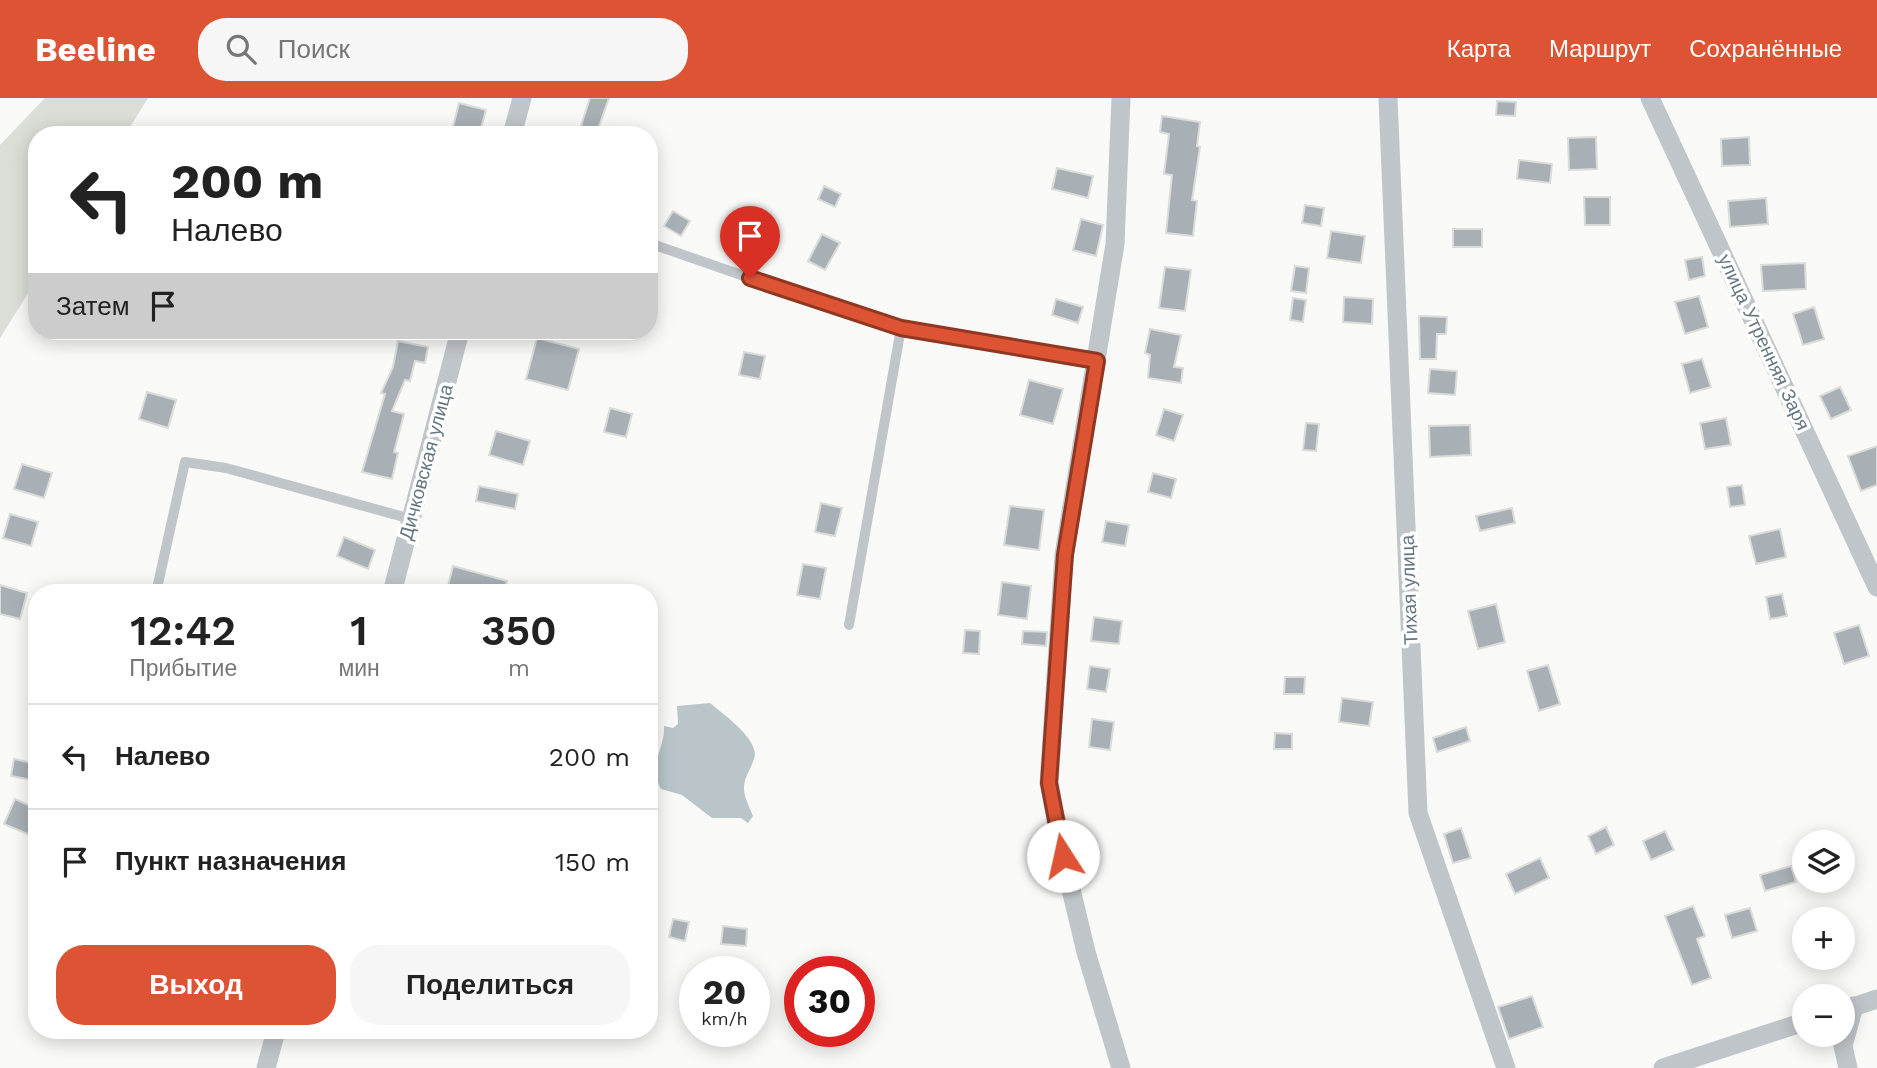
<!DOCTYPE html>
<html lang="ru">
<head>
<meta charset="utf-8">
<style>
  :root { --surface:#fff; --page:#f6f6f6; --text:#222; --muted:#767676; --line:#e0e0e0; --accent:#dc5434 }
  body { margin:0; font-family:"Work Sans",sans-serif; background:var(--page); color:var(--text); height:100vh; display:flex; flex-direction:column; font-size:26px; white-space:nowrap }
  * { box-sizing:border-box; margin:0 }
  p { font-size:23px; color:var(--muted) }
  .icon { flex:none; width:38px; height:38px; fill:none; stroke:currentColor; stroke-width:2; stroke-linecap:round; stroke-linejoin:round }
  .map { position:relative; flex:1; overflow:hidden }
  .drawer { position:absolute; left:28px; top:486px; width:630px; height:455px; display:flex; flex-direction:column; background:var(--surface); border-radius:28px; box-shadow:0 4px 18px #0003 }
  .drawer>* { flex:none }
  .top-card { position:absolute; left:28px; top:28px; width:630px; height:214px; border-radius:28px; box-shadow:0 4px 18px #0003; background:#fff; color:var(--text); overflow:hidden }
  .buttons { position:absolute; left:1792px; top:732px; display:grid; gap:14px }
  .buttons a { display:grid; place-items:center; width:63px; height:63px; border-radius:50%; background:var(--surface); box-shadow:0 4px 18px #0003; font-size:35px }
  .speed { position:absolute; left:679px; top:858px; display:flex; gap:14px; font-size:35px; font-weight:700; text-align:center }
  .speed>* { display:grid; place-content:center; width:91px; height:91px; border-radius:50%; background:var(--surface); box-shadow:0 4px 18px #0003; line-height:1 }
  .speed small { font-size:18px; font-weight:400 }
  .speed .limit { border:10px solid #d22; background:#fff; color:#111 }
  .pin { position:absolute; display:grid; place-items:center; width:60px; height:60px; color:#fff; margin:-72px -30px; border-radius:50% 50% 50% 0; rotate:-45deg; box-shadow:0 0 7px #0007 }
  .pin .icon { rotate:45deg }
  .me { position:absolute; width:77px; margin:-38px; rotate:350deg; stroke-linejoin:round; filter:drop-shadow(0 0 5px #0008) }
  .turn { display:flex; align-items:center; gap:24px; height:147px; padding:0 28px; font-size:32px }
  .turn .icon { width:91px; height:91px; stroke-width:2.5 }
  .turn b { display:block; font-size:49px; line-height:60px }
  .then { display:flex; align-items:center; height:66px; padding:0 28px; background:#0003; gap:14px; font-size:26px }
  .eta { display:flex; justify-content:space-evenly; align-items:center; height:119px; text-align:center }
  .eta b { font-size:42px; font-weight:600; line-height:49px }
  .button { display:flex; gap:14px; margin-top:auto; padding:14px 28px }
  .button a { flex:1; height:80px; border-radius:28px; background:var(--accent); color:#fff; font-size:28px; font-weight:600; line-height:80px; text-align:center }
  .button a+a { background:var(--page); color:var(--text) }
  ul { padding:0; list-style:none }
  li { display:flex; align-items:center; gap:21px; height:105px; padding:0 28px; border-top:2px solid var(--line) }
  li div { flex:1 }
  li b { display:block; font-size:26px }
  li em { font-style:normal }
  header { display:flex; align-items:center; gap:42px; box-sizing:border-box; height:98px; padding:0 35px; background:var(--accent); color:#fff }
  header strong { font-size:33px }
  nav { display:flex; gap:38px; margin-inline-start:auto; font-size:24px }
  .search { width:490px; height:63px; background:var(--page); display:flex; align-items:center; gap:18px; box-sizing:border-box; padding:0 24px; border-radius:28px; color:var(--muted); font-size:26px }
  .map>svg:first-child { display:block }
  .green { fill:#daded7 }
  .water { fill:#b9c5c9 }
  .building { fill:#a8b0b6; stroke:#dbdbd9; stroke-width:2 }
  .lines { fill:none; stroke-linecap:round; stroke-linejoin:round }
  .service { stroke:#c0c5c9; stroke-width:10 }
  .minor { stroke:#c0c5c9; stroke-width:19 }
  .route-casing { stroke:#8f3722; stroke-width:18 }
  .route { stroke:#dc5434; stroke-width:12 }
  .labels { text-anchor:middle; dominant-baseline:central; stroke-width:7; stroke-linejoin:round; paint-order:stroke }
  .street-label { font-size:19px; fill:#667681; stroke:#fff }
</style>
</head>
<body>
<header>
<strong>Beeline</strong>
<div class="search"><svg class="icon" aria-label="search" viewBox="0 0 24 24"><circle cx="10" cy="10" r="6"/><path d="M15 15l6 6"/></svg>Поиск</div>
<nav><a>Карта</a><a>Маршрут</a><a>Сохранённые</a></nav>
</header>
<div class="map">
<svg width="1877" height="970" viewBox="0 0 1877 970">
  <rect width="100%" height="100%" fill="#f9f9f7"/>
  <path class="green" d="M45 0H148L125 37H37V181L0 240V47Z"/>
  <path class="water" d="M710 605C724 617 752 636 755 655 755 660 752 666 750 671 739 691 745 699 753 718L748 725 741 720H712L682 697 661 691C647 665 665 653 664 628L673 630 678 626 677 608Z"/>
  <g class="building">
    <path d="M590 0H609L597 34 581 28Z"/>
    <path d="M1497 3 1516 4 1515 18 1496 17Z"/>
    <path d="M459 5 486 12 479 37H451Z"/>
    <path d="M1162 18 1200 24 1197 48 1200 49 1192 102 1197 103 1193 138 1166 135 1172 77 1164 76 1169 36 1160 34Z"/>
    <path d="M1596 39 1597 71 1569 72 1568 40Z"/>
    <path d="M1749 39 1750 67 1722 68 1721 41Z"/>
    <path d="M1519 62 1552 66 1550 85 1517 81Z"/>
    <path d="M1057 70 1093 78 1088 100 1052 91Z"/>
    <path d="M824 88 841 96 835 109 818 101Z"/>
    <path d="M1584 99H1610V127H1585Z"/>
    <path d="M1766 100 1768 126 1730 129 1728 103Z"/>
    <path d="M1305 107 1324 110 1321 128 1302 125Z"/>
    <path d="M673 113 690 123 681 138 664 128Z"/>
    <path d="M1081 121 1103 127 1096 158 1073 152Z"/>
    <rect x="1453" y="131" width="29" height="18"/>
    <path d="M1331 133 1365 138 1361 165 1327 160Z"/>
    <path d="M822 136 840 145 825 172 808 163Z"/>
    <path d="M1702 159 1705 178 1689 182 1685 162Z"/>
    <path d="M1805 165 1806 191 1763 193 1761 167Z"/>
    <path d="M1295 168 1309 170 1306 195 1291 193Z"/>
    <path d="M1165 169 1191 172 1185 213 1159 210Z"/>
    <path d="M1699 198 1708 229 1685 236 1675 204Z"/>
    <path d="M1344 199 1373 201 1372 226 1343 224Z"/>
    <path d="M1293 200 1306 202 1303 224 1290 222Z"/>
    <path d="M1056 201 1083 209 1078 225 1052 217Z"/>
    <path d="M1814 209 1824 241 1803 247 1793 216Z"/>
    <path d="M1419 218 1447 219 1446 236H1437L1436 261H1420Z"/>
    <path d="M1150 231 1181 237 1174 269 1183 270 1181 285 1148 280 1150 257 1145 255Z"/>
    <path d="M537 240 579 251 568 292 526 281Z"/>
    <path d="M398 243 428 249 425 265 415 263 410 283 405 282 392 313 404 316 394 354 398 355 392 381 362 374 385 296 381 295 393 269Z"/>
    <path d="M744 254 765 258 760 281 739 277Z"/>
    <path d="M1702 261 1711 289 1690 295 1682 266Z"/>
    <path d="M1430 271 1457 273 1455 297 1428 295Z"/>
    <path d="M1029 282 1063 291 1053 326 1020 317Z"/>
    <path d="M1840 289 1851 312 1831 321 1820 298Z"/>
    <path d="M147 294 176 302 168 330 139 321Z"/>
    <path d="M610 310 632 316 626 339 604 334Z"/>
    <path d="M1164 311 1183 317 1174 343 1156 337Z"/>
    <path d="M1726 320 1731 347 1705 351 1700 325Z"/>
    <path d="M1306 325 1319 326 1316 353 1303 352Z"/>
    <path d="M1470 327 1471 357 1430 359 1429 328Z"/>
    <path d="M496 333 530 343 523 367 489 357Z"/>
    <path d="M1877 348V387L1861 393 1848 358Z"/>
    <path d="M22 366 52 375 44 400 14 391Z"/>
    <path d="M1153 375 1176 381 1171 400 1148 394Z"/>
    <path d="M1742 387 1745 407 1730 409 1727 389Z"/>
    <path d="M479 388 518 396 515 411 476 403Z"/>
    <path d="M821 405 842 410 835 438 815 434Z"/>
    <path d="M1010 408 1044 412 1039 452 1004 447Z"/>
    <path d="M1512 410 1515 425 1480 433 1476 418Z"/>
    <path d="M10 416 38 424 31 448 3 440Z"/>
    <path d="M1106 423 1129 427 1125 448 1102 444Z"/>
    <path d="M1780 431 1786 459 1756 466 1749 438Z"/>
    <path d="M344 439 375 452 368 471 337 458Z"/>
    <path d="M803 466 826 470 820 501 797 497Z"/>
    <path d="M453 468 507 483 504 495H477L448 488Z"/>
    <path d="M1002 484 1031 488 1027 521 998 517Z"/>
    <path d="M0 487 27 495 20 521 0 516Z"/>
    <path d="M1782 496 1787 518 1770 521 1766 499Z"/>
    <path d="M1496 506 1505 544 1478 551 1468 513Z"/>
    <path d="M1094 519 1122 523 1119 546 1091 543Z"/>
    <path d="M1859 527 1869 558 1844 566 1834 535Z"/>
    <path d="M965 532 980 533 979 556 963 555Z"/>
    <path d="M1023 533 1047 534 1046 548 1022 546Z"/>
    <path d="M1548 567 1560 606 1539 613 1527 573Z"/>
    <path d="M1090 568 1110 571 1106 594 1087 591Z"/>
    <path d="M1285 579H1305L1304 596H1284Z"/>
    <path d="M1342 600 1373 604 1369 628 1339 624Z"/>
    <path d="M1092 621 1114 624 1110 652 1089 649Z"/>
    <path d="M1466 629 1470 643 1437 654 1433 640Z"/>
    <path d="M1275 635 1292 636V651H1274Z"/>
    <path d="M14 661 37 666V683L11 678Z"/>
    <path d="M15 701 37 711V740L4 726Z"/>
    <path d="M1606 729 1614 747 1596 756 1588 738Z"/>
    <path d="M1461 730 1471 760 1453 765 1444 736Z"/>
    <path d="M1665 733 1674 752 1651 762 1643 743Z"/>
    <path d="M1540 760 1549 780 1515 796 1506 776Z"/>
    <path d="M1791 768 1796 784 1765 793 1760 777Z"/>
    <path d="M1693 808 1705 838 1697 841 1711 880 1692 887 1665 818Z"/>
    <path d="M1750 810 1757 833 1732 840 1725 817Z"/>
    <path d="M673 821 689 824 685 843 669 839Z"/>
    <path d="M723 828 747 831 746 848 721 846Z"/>
    <path d="M1532 898 1543 929 1509 941 1498 909Z"/>
  </g>
  <g class="lines">
    <g class="service">
      <path d="M649 145 825 206 901 230 1096 263"/>
      <path d="M156 495 185 364 226 370 411 421"/>
      <path d="M849 527 901 230"/>
    </g>
    <g class="minor">
      <path d="M1388 0 1418 715 1506 970"/>
      <path d="M1650 0 1877 489"/>
      <path d="M512 37 522 0"/>
      <path d="M392 495 460 233"/>
      <path d="M1844 912 1877 901"/>
      <path d="M266 970 276 933"/>
      <path d="M1121 970 1086 854 1063 758 1049 685 1064 457 1115 146 1121 0"/>
      <path d="M1663 970 1804 924"/>
      <path d="M1848 970 1843 948 1854 908"/>
    </g>
  </g>
  <g class="lines">
    <g class="route-casing">
      <path id="route" d="M750 180 901 230 1097 263 1065 457 1063 484 1049 685 1063 758"/>
    </g>
    <use href="#route" class="route"/>
  </g>
  <g class="labels">
    <g class="street-label">
      <text transform="translate(1764 244) rotate(65)">улица Утренняя Заря</text>
      <text transform="translate(426 364) rotate(-75)">Дичковская улица</text>
      <text transform="translate(1409 492) rotate(-92)">Тихая улица</text>
    </g>
  </g>
</svg>
<div class="buttons">
<a><svg class="icon" aria-label="layers" viewBox="0 0 24 24"><path d="M12 4l9 5-9 5-9-5zM3 14l9 5 9-5"/></svg></a>
<a>+</a>
<a>−</a>
</div>
<div class="speed"><div>20<small>km/h</small></div><div class="limit">30</div></div>
<div class="pin" style="left:750px;top:180px;background:#d93025"><svg class="icon" aria-label="arrive" viewBox="0 0 24 24"><path d="M6 21V4h12l-3 4 3 4H6"/></svg></div>
<svg class="me" style="left:1063px;top:758px" viewBox="-20 -20 40 40"><circle r="19" fill="#fff"/><path d="M0-13L10 11 0 6-10 11z" fill="#dc5434"/></svg>
<div class="top-card">
<div class="turn"><svg class="icon" aria-label="left" viewBox="0 0 24 24"><path d="M17 20v-9H6M10 6l-5 5 5 5"/></svg><div><b>200 m</b>Налево</div></div>
<div class="then">Затем<svg class="icon" aria-label="arrive" viewBox="0 0 24 24"><path d="M6 21V4h12l-3 4 3 4H6"/></svg></div>
</div>
<section class="drawer">
<div class="eta">
<div><b>12:42</b><p>Прибытие</p></div>
<div><b>1</b><p>мин</p></div>
<div><b>350</b><p>m</p></div>
</div>
<ul>
<li><svg class="icon" aria-label="left" viewBox="0 0 24 24"><path d="M17 20v-9H6M10 6l-5 5 5 5"/></svg><div><b>Налево</b></div><em>200 m</em></li>
<li><svg class="icon" aria-label="arrive" viewBox="0 0 24 24"><path d="M6 21V4h12l-3 4 3 4H6"/></svg><div><b>Пункт назначения</b></div><em>150 m</em></li>
</ul>
<div class="button"><a>Выход</a><a>Поделиться</a></div>
</section>
</div>
</body>
</html>
